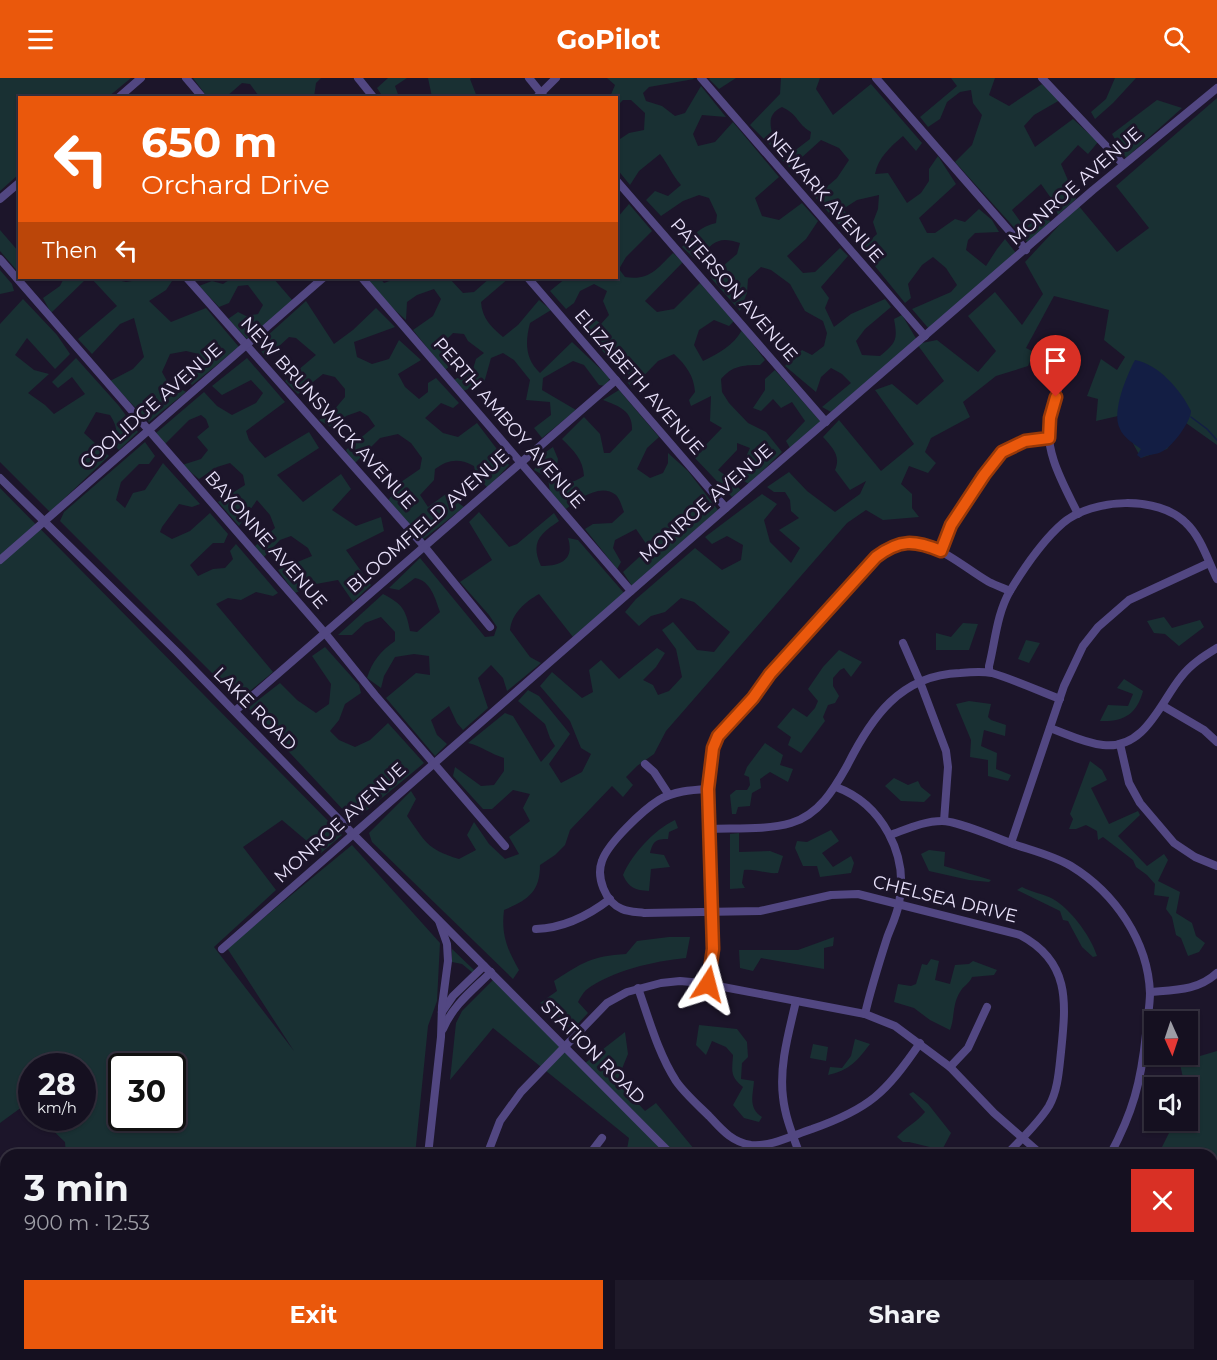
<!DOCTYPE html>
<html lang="en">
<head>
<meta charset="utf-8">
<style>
  :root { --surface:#151020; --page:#1e1929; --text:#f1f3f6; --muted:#9d9da5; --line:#34303e; --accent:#ea580c }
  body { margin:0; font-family:Montserrat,sans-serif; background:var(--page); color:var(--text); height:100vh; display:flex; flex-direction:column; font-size:22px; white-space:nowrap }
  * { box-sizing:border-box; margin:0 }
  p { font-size:20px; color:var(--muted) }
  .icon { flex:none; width:33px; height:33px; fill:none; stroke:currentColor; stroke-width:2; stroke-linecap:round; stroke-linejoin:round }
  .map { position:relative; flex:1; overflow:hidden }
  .side { position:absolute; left:0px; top:1071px; width:1218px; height:212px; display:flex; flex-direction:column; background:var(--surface); border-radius:18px 18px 0 0; box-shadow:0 2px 4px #0004,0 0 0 2px var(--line) }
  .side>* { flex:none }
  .hud { position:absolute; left:18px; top:18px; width:600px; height:183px; border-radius:0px; box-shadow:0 2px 4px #0004,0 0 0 2px var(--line); background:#ea580c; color:#fff; overflow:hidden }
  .needle { width:39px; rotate:177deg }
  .fabs { position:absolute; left:1144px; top:933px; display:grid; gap:12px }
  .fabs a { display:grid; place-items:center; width:54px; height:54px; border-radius:0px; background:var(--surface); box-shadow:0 2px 4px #0004,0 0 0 2px var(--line); font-size:30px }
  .speed { position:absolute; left:18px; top:975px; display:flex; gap:12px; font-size:30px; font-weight:700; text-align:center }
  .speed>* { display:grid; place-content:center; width:78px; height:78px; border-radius:50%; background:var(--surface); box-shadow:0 2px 4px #0004,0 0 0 2px var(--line); line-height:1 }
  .speed small { font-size:15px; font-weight:400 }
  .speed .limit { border:3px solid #111; border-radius:9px; background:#fff; color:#111 }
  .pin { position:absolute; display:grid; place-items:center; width:51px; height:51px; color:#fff; margin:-62px -26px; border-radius:50% 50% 50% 0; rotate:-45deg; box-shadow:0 0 6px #0007 }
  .pin .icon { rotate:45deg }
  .me { position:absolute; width:66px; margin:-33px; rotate:9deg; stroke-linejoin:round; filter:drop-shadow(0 0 4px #0008) }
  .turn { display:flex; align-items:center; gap:21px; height:126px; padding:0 24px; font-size:27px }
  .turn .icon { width:78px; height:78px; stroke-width:2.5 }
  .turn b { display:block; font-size:42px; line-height:51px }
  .then { display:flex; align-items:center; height:57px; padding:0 24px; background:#0003; gap:12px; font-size:22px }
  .round { display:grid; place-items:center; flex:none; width:63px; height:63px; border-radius:0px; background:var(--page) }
  .overview { display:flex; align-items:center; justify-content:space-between; height:102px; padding:0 24px }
  h1 { font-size:36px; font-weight:700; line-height:45px }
  .primary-button { display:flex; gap:12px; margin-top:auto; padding:12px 24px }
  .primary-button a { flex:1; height:69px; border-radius:0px; background:var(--accent); color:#fff; font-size:24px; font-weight:700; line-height:69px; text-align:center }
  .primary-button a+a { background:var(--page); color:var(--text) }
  header { display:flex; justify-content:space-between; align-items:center; height:78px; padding:0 24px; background:var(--accent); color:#fff; font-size:27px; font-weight:700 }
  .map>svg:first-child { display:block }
  .green { fill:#193033; fill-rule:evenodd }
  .water { fill:#131e44 }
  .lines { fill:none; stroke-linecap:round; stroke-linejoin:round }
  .stream { stroke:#131e44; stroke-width:1.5 }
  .minor { stroke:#524782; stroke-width:8 }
  .major { stroke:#d278ec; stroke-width:10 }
  .route-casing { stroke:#983908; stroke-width:15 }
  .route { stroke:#ea580c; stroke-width:10 }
  .labels { text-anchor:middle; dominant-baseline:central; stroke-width:6; stroke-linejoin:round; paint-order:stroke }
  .street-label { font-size:18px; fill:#e9e2fb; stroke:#1c152a }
</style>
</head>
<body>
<header><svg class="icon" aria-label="menu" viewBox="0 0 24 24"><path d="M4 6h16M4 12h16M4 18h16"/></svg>GoPilot<svg class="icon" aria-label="search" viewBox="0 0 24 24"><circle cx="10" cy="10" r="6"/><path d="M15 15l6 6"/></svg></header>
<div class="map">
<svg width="1217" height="1282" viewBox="0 0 1217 1282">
  <rect width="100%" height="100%" fill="#1c152a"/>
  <g class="green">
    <path d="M0 0H131L108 19 20 20 19 96 0 113Z"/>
    <path d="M193 0H321L316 5 314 19H257L258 17 250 6 242 5 226 19 208 20Z"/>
    <path d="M388 0H407L395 8 399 19H383L377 10Z"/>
    <path d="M428 0H471L470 1 477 19H432Z"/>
    <path d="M607 0H693L694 1 649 9 643 15 646 23 662 28 675 38 685 35 701 8 726 39 702 37 693 56 698 68 715 64 733 44 779 99 755 120 762 138 779 142 802 125 818 143 806 161 787 178 803 195 815 194 840 170 848 178 821 209 829 220 825 230 834 249 851 236 885 221 891 229 865 251 856 263 862 277 880 278C896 265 898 262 894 241L902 237 917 262 831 334 822 329 851 305 842 296 831 290 821 299 816 314 785 288 802 272 812 277 824 268 827 255 823 243 805 233 790 206 771 192 761 189 748 201 747 215 740 233 710 199 737 176 740 165C716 157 713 166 696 182L682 169C692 158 701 148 716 145L717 137 709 120 699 117 683 123 661 138 646 122 655 113 668 118 681 107C672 97 668 86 660 76L639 93 630 107 617 91V63L629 55 644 52 645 35 631 22H623L617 28 616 20 610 19 615 7Z"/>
    <path d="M736 0 719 11 709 1 710 0Z"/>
    <path d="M781 0H820L816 11 833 37 871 6 922 65 916 73 903 58C890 69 878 80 875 96L888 95 907 125 921 115 929 103V91L938 78 956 106 919 140 927 155H935L955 141 965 144 979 131 992 142 999 154 975 155 968 162 966 172 986 188 997 171 1005 161 1016 175 929 251 912 231 951 214 957 207 946 190 933 179 922 187 908 206 911 220 905 225 861 171 877 156 873 144 878 131 879 117 857 122 843 131 859 150 850 159 815 119 837 100 849 82 839 70 821 62 790 90 778 78 793 74 810 61 811 54C796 45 799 37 782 29 770 35 769 42 772 55L787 64 775 72 750 47 780 16Z"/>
    <path d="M951 0H995L989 17 1009 28 1042 6 1060 22 1034 37 1024 48 1035 69 1073 41 1098 64 1088 76 1078 67 1061 86 1076 121 1058 137 1053 123 1041 106 1012 132 1025 150 1045 134 1051 145 1029 166 955 84 972 67 982 37 973 25 971 12 960 14 947 24 940 41 928 49 920 39 957 8Z"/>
    <path d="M1115 0H1136L1113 25 1095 41 1091 34 1106 21Z"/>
    <path d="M1217 20V367L1186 345 1167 371 1141 380 1118 338 1096 343 1098 321 1087 318 1101 281 1117 292 1125 279 1104 262 1109 232 1054 218 1026 270 1034 274 1028 288 996 298 963 324 970 339 931 360 925 374 936 385 928 395 909 388 901 406 912 416V430L919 439 883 442 866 432 847 445 666 653 654 676 637 688 626 699 633 707 623 719 612 708 570 752 565 767 555 777 540 787C540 814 528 822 504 832 501 856 507 871 519 892L513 901 372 764 369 755 411 713 416 721 407 738C426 764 426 771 459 781L476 772 467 757 474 744 489 766 505 781 519 776 509 759 530 743 523 730 530 716 513 712 492 731H483L453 698 455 689 481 708 494 707 504 693V680C491 676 481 668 468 665L505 635 513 638 541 684 555 668 550 660 545 646 518 623 528 612 539 618 570 656 549 686 561 705 582 694 591 676 581 670 570 643 540 608 552 594 582 620 593 614 589 592 601 582 619 601 657 570 665 575 656 589 643 602 653 607 658 617 669 613 682 599 676 571 662 552 673 544 697 572 714 574 730 554 694 524 681 520 665 534 651 538 639 548 625 534 636 521 695 470 722 492 741 482 743 467 727 458 712 466 705 459 762 416 777 426 764 442 770 464 791 485 800 470 779 452 799 440 791 433 790 422 785 414H774L767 409 789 394 807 413 835 434 860 416 866 403 850 412 835 392C841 378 833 370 823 359L839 342 881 393 914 366 875 312 892 306 917 327 944 303 917 266 937 262 978 294 996 273 968 238 995 214 1022 247 1043 216 1025 184 1078 127 1117 174 1149 150 1116 108Z"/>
    <path d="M1157 22 1182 30 1126 80 1112 56Z"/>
    <path d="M629 126 652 153 626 179 619 191 625 199C649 203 657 191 673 175L683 184 645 223 657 234 674 231 700 205 734 243 729 248 714 242 699 252 694 267 703 283C718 276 734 267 742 252L765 282 760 287C742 287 732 288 721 301L722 314 729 325 748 345 766 354 782 374 749 406 740 401 747 394 744 383 750 370 737 365V372L718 392 730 401 741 412 732 419 694 379 722 350 710 343 711 318 691 328 689 322 695 314C694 298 686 287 674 276L658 283 632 310 579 243 586 234 601 246 609 237 603 223 607 213 594 206 580 213 574 225 566 231 550 213 566 200H616L617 140Z"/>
    <path d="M0 152 19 174V195L0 173Z"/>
    <path d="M0 192 12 206 14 213 0 216Z"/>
    <path d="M64 200H87L51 235 43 220 60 208Z"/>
    <path d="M91 200H108L126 204 151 200H174L166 212 149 223 171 244 206 230 239 269 192 307 185 300 201 291 204 285 199 276 186 273 170 276 162 294 167 303 186 314 149 344 110 303 133 291 144 279 134 240 120 246 92 276 78 261 117 228Z"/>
    <path d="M232 200H273L293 223 247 261 228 241 238 234 246 238 258 236 263 227 248 207 238 208 229 225 219 229 199 208 212 203 223 206Z"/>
    <path d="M366 200H380L384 205 398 200H449L463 215 474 214 490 200H509L481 224C482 240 491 249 503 259L518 247 539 222 551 232 530 245C525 264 525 281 540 295L572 264 610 300 606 308 599 307 584 287 573 283 543 300 542 312 576 332 542 360 534 350 551 337 550 324 526 322 530 302 514 282 503 275 491 280 484 305 463 313 454 302 473 291 476 281 484 275 468 263 464 256 453 255 442 266 456 283 445 292 413 252 433 238 441 221 434 211 417 217 407 224 406 242 389 227Z"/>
    <path d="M23 221 57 257 70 276 55 291 27 260 15 277 34 292 49 296 28 315 45 327 54 336 85 316 72 299 58 310 52 304 76 280 119 328 138 354 119 372 114 367C118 354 117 348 110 337L96 334 84 355 109 378 50 434 0 384V246Z"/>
    <path d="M306 223 334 266 353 252 376 230 395 249 354 264 357 279 372 286 389 281 399 262 421 282 398 296 405 309 419 321 428 314V305L436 300 459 325 453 330 441 325 425 340 443 355 458 359 477 345 509 387 488 410 476 398 474 388C460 380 448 381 435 391L434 402 420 417 428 429 446 416 464 429 421 463 387 424 401 404 420 391 422 380 411 365 398 356 380 360 354 386 346 372 375 348 368 338 360 333 346 338 334 351 319 342 334 332 345 319V311L335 299 323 296 298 316 285 303 316 277 296 260 289 259 266 280 257 267Z"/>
    <path d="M247 280 285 324 246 353 249 362 265 380 309 354 319 370 277 397 303 424 341 396 351 411 332 432 356 448 381 439 384 453 346 472 371 507 353 524 338 502 316 506 295 515 278 492 312 478 308 470 291 458 280 462 263 480 255 468 275 450 270 437 257 422 239 448 218 424 245 407 243 397 230 385 217 389 199 401 182 387 201 381 208 372 197 359 209 349 206 341 201 337 189 342 165 366 156 355 204 314 217 328 232 337 256 325 263 315 251 302 222 317 212 308Z"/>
    <path d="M775 292 821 344 790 370 786 363 805 343 792 324 781 330 773 321 761 333 753 330 765 312V301Z"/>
    <path d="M619 312 659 359 647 370 637 391 650 400 663 395 668 385V375L688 393 718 432 632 508 623 494 649 470 636 451 615 462 613 470 621 484 617 491 585 451 593 446 612 445 624 434C622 429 620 421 616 417 600 404 578 422 566 431L550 414 548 400 534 392 543 376 553 369 558 381 555 399C566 407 573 405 584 398 583 381 574 373 562 361L584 339 600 356 604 375H610L632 352C633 333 619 328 603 322Z"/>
    <path d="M145 364 155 378 149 386H139L121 404 116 422 125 430 133 415 145 412 163 385 200 426 192 429 179 426 162 449 160 454 172 461 190 453 210 435 228 456 224 465H213L190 487 198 498 213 491 225 490 233 481 230 473 236 466 278 515 273 518 256 514 241 522 228 520 216 526 273 594 239 622 60 443 64 434Z"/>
    <path d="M0 410 342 757 321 775 282 742 243 769 276 812 214 869 294 973 227 870 352 767 440 865 437 923 428 948 415 1077H66L65 1064 40 1040H82V988H32L31 1031 26 1026 0 1045ZM122 988H172V1040H122Z"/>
    <path d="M479 434 509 469 517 466 554 435 559 443C540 456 530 464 541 488 560 488 575 482 568 460L578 462 624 515 573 559 539 516C525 524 512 535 510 552L530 579 541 585 507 613 503 600 491 587 478 600 488 630 463 652 457 645 449 628 431 642 437 657 447 666 435 678 386 620 416 595 430 597 429 578 414 576 395 579 384 598 381 610 367 600C372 583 381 573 395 563V554L381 539 365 545 352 557H338L383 516C402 526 406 531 410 553L417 554 440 534C435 520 431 503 415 500L399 512 389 510 420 480 485 559 494 558 497 549 489 537 460 504 492 482 469 444Z"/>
    <path d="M1164 539 1172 550 1200 542 1204 549 1179 568 1165 556 1154 555 1147 543Z"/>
    <path d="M963 545 978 546 969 572H936V555L951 559Z"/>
    <path d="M1026 562 1040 565 1029 585 1018 581Z"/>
    <path d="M325 569 359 607 361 615 345 626 339 642 330 653 339 662 355 669 370 662 388 645 424 685 359 739 347 736 248 630 280 605 297 622 316 635 329 626 331 606 312 578Z"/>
    <path d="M839 572 862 584 851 599 844 590 840 592 833 600V608L839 618 835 625 828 627 823 639 825 643 801 675 788 667 791 659 777 649 793 630 807 639 815 630 818 623 808 611 823 589Z"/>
    <path d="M1124 601 1143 613C1137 636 1124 644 1100 643L1108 627 1128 628 1133 616 1117 610Z"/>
    <path d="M969 623 991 626 988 639 991 642 1006 647 1005 658 984 652 981 668 997 675 996 691 1011 697 1008 703 988 698V682L970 679 971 662 956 626Z"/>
    <path d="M765 665 783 677 780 687 793 691 788 704 770 694 760 701 761 710 752 715 750 728 738 729 736 736H732L730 717 736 712H747L750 707 749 699 744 697 747 689Z"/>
    <path d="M1090 683 1102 692 1107 702 1091 710 1109 746 1138 733 1140 737 1118 758 1147 788 1164 776 1168 782 1158 803 1180 814 1176 835 1192 845 1196 858 1205 865 1199 874 1188 878 1181 860 1176 857 1172 839 1166 831 1169 819 1154 817 1155 806 1147 797 1136 789 1133 782 1103 759 1098 762 1097 753 1086 747 1076 751H1069L1073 741 1070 736Z"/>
    <path d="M894 700 908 707 918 703 921 709 931 717 924 724 901 723 885 708Z"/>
    <path d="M675 742 678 750 669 754 668 761C656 761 653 763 650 775L664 777 670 789 651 791 649 813C635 812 629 810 623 797 632 776 654 752 675 742Z"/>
    <path d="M831 752 839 763 822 775 833 789 851 778 854 785 851 795 820 799 817 788H803L795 770 797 763 807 764Z"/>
    <path d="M739 755V774L770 773 783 778 778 795C765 796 758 791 744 792L742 805 745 810 730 811V756Z"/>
    <path d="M929 772 945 774 944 788 991 802 989 804 969 802 929 793 921 776Z"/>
    <path d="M1022 809C1031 814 1040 815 1049 819 1068 827 1091 858 1097 878L1093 879 1082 869 1068 843 1063 842 1060 833 1017 812Z"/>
    <path d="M669 859H690L686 880C654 883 611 893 586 912 583 915 580 920 578 924L588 935 572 952 540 925 557 913 554 903C582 885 591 878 626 876L637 863Z"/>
    <path d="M834 859 833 868 824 870V891L761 880 753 893 740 890 739 872H798Z"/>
    <path d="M452 871 474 892 473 895 462 886 452 884Z"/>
    <path d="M931 881 939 883 935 902 950 906 955 887 969 886 973 883 997 892 994 897 972 899C969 906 963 908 960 914 952 927 955 939 950 952L930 942 914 930 894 924 898 906 911 908 916 906 922 886 927 887Z"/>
    <path d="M496 899 584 986 625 954 628 976 617 1003 645 1033 656 1025 699 1077H626L629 1060 493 950 450 1002 456 945 462 933Z"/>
    <path d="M699 947 737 951 747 964 748 979 742 985 741 1001 754 1003C753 1017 748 1030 762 1039L759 1044 744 1040 733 1027 743 1009C730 998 732 994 733 977L726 969 712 963 706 977 696 967Z"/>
    <path d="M1191 959 1200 978 1217 973V1282H1053L1055 1276H1212V1077H1158L1175 1043 1188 1042V1010L1185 1009 1178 977 1188 976V960Z"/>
    <path d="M855 961 870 966C857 983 850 992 828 997L830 989 842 990 851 978Z"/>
    <path d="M813 966 828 969 826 983 810 980Z"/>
    <path d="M913 1014 928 1026 951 1055 942 1072 909 1064H903L897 1059C906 1049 917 1044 925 1034L909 1016Z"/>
    <path d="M6 1218V1276L23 1277 27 1282H0V1223Z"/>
    <path d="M421 1276H537L539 1282H420Z"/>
    <path d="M776 1276H917L920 1282H767Z"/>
    <path d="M223 1277 390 1276V1282H234Z"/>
  </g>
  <g class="water">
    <path d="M1135 282C1158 286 1181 312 1191 333 1191 343 1173 368 1163 373 1155 378 1150 375 1141 380L1137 377 1141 371C1134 366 1123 359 1120 351 1111 334 1127 297 1135 282Z"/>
    <path d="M118 1277V1276L143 1277 140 1282H115L114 1280Z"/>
  </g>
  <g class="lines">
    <path class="stream" d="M1191 339 1207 351 1217 362"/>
    <g class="minor">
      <path d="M186 0 203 20"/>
      <path d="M358 0 374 20"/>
      <path d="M529 0 545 20"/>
      <path d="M701 0 925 258"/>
      <path d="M876 0 1026 172"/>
      <path d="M1042 0 1123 86"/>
      <path d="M118 20 141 0"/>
      <path d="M536 20 556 0"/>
      <path d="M616 102 826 344"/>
      <path d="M0 121 20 104"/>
      <path d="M0 181 325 555 375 617 505 768"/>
      <path d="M187 200 424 468 490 549"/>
      <path d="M362 200 631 513"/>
      <path d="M528 200 726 430"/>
      <path d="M1069 277C1063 298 1055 318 1050 339 1043 373 1064 407 1078 436"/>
      <path d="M0 400 177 574 353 756 672 1077"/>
      <path d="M941 473C952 445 983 385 1009 369 1021 362 1036 362 1049 360"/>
      <path d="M0 482 323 200"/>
      <path d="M903 565 920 604 946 673 948 689 944 743"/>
      <path d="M989 594V588C995 564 997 535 1010 513 1024 490 1042 463 1063 445 1093 420 1158 417 1186 445 1201 459 1208 483 1217 501"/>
      <path d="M1163 628 1204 652 1217 664"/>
      <path d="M235 633 616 302"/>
      <path d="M1050 650C1067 656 1084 665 1103 667 1145 672 1160 625 1181 599 1191 586 1204 578 1217 570"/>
      <path d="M1120 666 1129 705 1140 725 1174 765 1195 779 1217 788"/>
      <path d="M645 686 654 694 669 717"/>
      <path d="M836 709C882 726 909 777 899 825 897 837 891 849 887 860 879 885 871 910 865 936"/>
      <path d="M708 711C691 712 674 713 659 722 643 732 608 765 602 783 596 799 605 824 622 831 629 834 637 834 644 835L760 833 831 817 858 816 1020 857C1071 884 1066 925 1061 974 1059 992 1058 1012 1049 1028 1038 1046 1020 1062 1006 1077"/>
      <path d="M709 751C734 750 768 752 791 745 819 737 834 711 847 688 871 640 900 597 960 595 970 594 982 593 992 595 1015 602 1037 612 1060 621"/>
      <path d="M890 757C907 751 924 743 942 743 958 743 999 761 1016 767 1034 773 1054 778 1071 788 1115 815 1148 863 1150 915 1150 928 1147 942 1146 956 1141 1004 1133 1034 1110 1077"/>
      <path d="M1011 765 1064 608 1083 568 1098 549 1129 522 1209 485"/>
      <path d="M536 851C564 850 588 838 610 821"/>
      <path d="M222 871 726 430 1093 112 1217 10"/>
      <path d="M708 906 713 871 708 711 713 670 719 658 753 620 770 596 876 479C882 475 888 469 896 467 929 455 962 489 989 504 995 507 1003 510 1010 513"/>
      <path d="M638 910C649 941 658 975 676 1003 685 1016 699 1028 710 1039 722 1052 732 1064 751 1067 771 1069 793 1057 812 1051 869 1031 886 1015 920 965"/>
      <path d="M1150 914C1174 912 1198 913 1217 895"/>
      <path d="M796 923C789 954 779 987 783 1019 785 1039 793 1058 800 1077"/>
      <path d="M442 934 453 918 484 888"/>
      <path d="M443 951C453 927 473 912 491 894"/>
      <path d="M950 989 968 970 987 929"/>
      <path d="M428 1077 441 959 442 928 448 883 447 866 439 843"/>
      <path d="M487 1077 500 1043 521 1014 607 925 627 914 661 905 680 903 702 905 865 936 895 948 950 989 994 1035 1042 1077"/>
      <path d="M589 1077 602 1060"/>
      <path d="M591 1276 592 1282"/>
      <path d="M685 1276V1282"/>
      <path d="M869 1276 874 1282"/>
      <path d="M408 1282 409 1276"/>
      <path d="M903 1282 909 1276"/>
    </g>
    <g class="major">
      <path d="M0 1135 6 1139"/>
      <path d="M196 1276 204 1282"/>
    </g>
  </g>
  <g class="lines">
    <g class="route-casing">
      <path id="route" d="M708 906 713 871 708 711 713 670 718 658 753 620 770 596 876 479C900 461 914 462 941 473L951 447 984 397 1002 374 1025 363 1049 360 1050 340 1056 319"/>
    </g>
    <use href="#route" class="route"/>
  </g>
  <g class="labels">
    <g class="street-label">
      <text transform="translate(1075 108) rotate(-41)">MONROE AVENUE</text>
      <text transform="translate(825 119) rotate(49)">NEWARK AVENUE</text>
      <text transform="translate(734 212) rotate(49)">PATERSON AVENUE</text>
      <text transform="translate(639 304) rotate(49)">ELIZABETH AVENUE</text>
      <text transform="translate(151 328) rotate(-41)">COOLIDGE AVENUE</text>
      <text transform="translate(328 335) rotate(48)">NEW BRUNSWICK AVENUE</text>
      <text transform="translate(509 345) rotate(49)">PERTH AMBOY AVENUE</text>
      <text transform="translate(706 425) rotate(-41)">MONROE AVENUE</text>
      <text transform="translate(428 443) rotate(-41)">BLOOMFIELD AVENUE</text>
      <text transform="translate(266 462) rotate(49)">BAYONNE AVENUE</text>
      <text transform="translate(255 631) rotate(45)">LAKE ROAD</text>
      <text transform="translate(340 745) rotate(-42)">MONROE AVENUE</text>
      <text transform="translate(945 821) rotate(14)">CHELSEA DRIVE</text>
      <text transform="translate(593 974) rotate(45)">STATION ROAD</text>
    </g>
  </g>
</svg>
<div class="fabs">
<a><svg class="needle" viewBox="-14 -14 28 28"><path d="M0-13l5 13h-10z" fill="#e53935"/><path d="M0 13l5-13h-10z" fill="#9d9da5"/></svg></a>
<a><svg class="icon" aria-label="sound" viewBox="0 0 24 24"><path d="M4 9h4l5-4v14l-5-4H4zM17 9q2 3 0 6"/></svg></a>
</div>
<div class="speed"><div>28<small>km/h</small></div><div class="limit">30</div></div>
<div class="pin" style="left:1056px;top:319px;background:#d93025"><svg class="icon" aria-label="arrive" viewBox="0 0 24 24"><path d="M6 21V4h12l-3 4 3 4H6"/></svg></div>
<svg class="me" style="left:708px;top:906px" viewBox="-20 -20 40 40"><path d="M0-17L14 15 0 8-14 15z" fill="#ea580c" stroke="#fff" stroke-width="4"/></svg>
<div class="hud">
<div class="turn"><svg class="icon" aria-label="left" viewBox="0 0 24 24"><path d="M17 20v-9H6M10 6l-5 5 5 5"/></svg><div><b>650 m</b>Orchard Drive</div></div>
<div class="then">Then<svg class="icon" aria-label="left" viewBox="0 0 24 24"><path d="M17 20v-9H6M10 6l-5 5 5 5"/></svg></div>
</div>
<section class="side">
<div class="overview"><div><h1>3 min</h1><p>900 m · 12:53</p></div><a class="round" style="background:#d93025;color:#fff"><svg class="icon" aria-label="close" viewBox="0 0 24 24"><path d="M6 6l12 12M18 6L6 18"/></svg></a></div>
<div class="primary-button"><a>Exit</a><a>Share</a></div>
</section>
</div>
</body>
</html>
